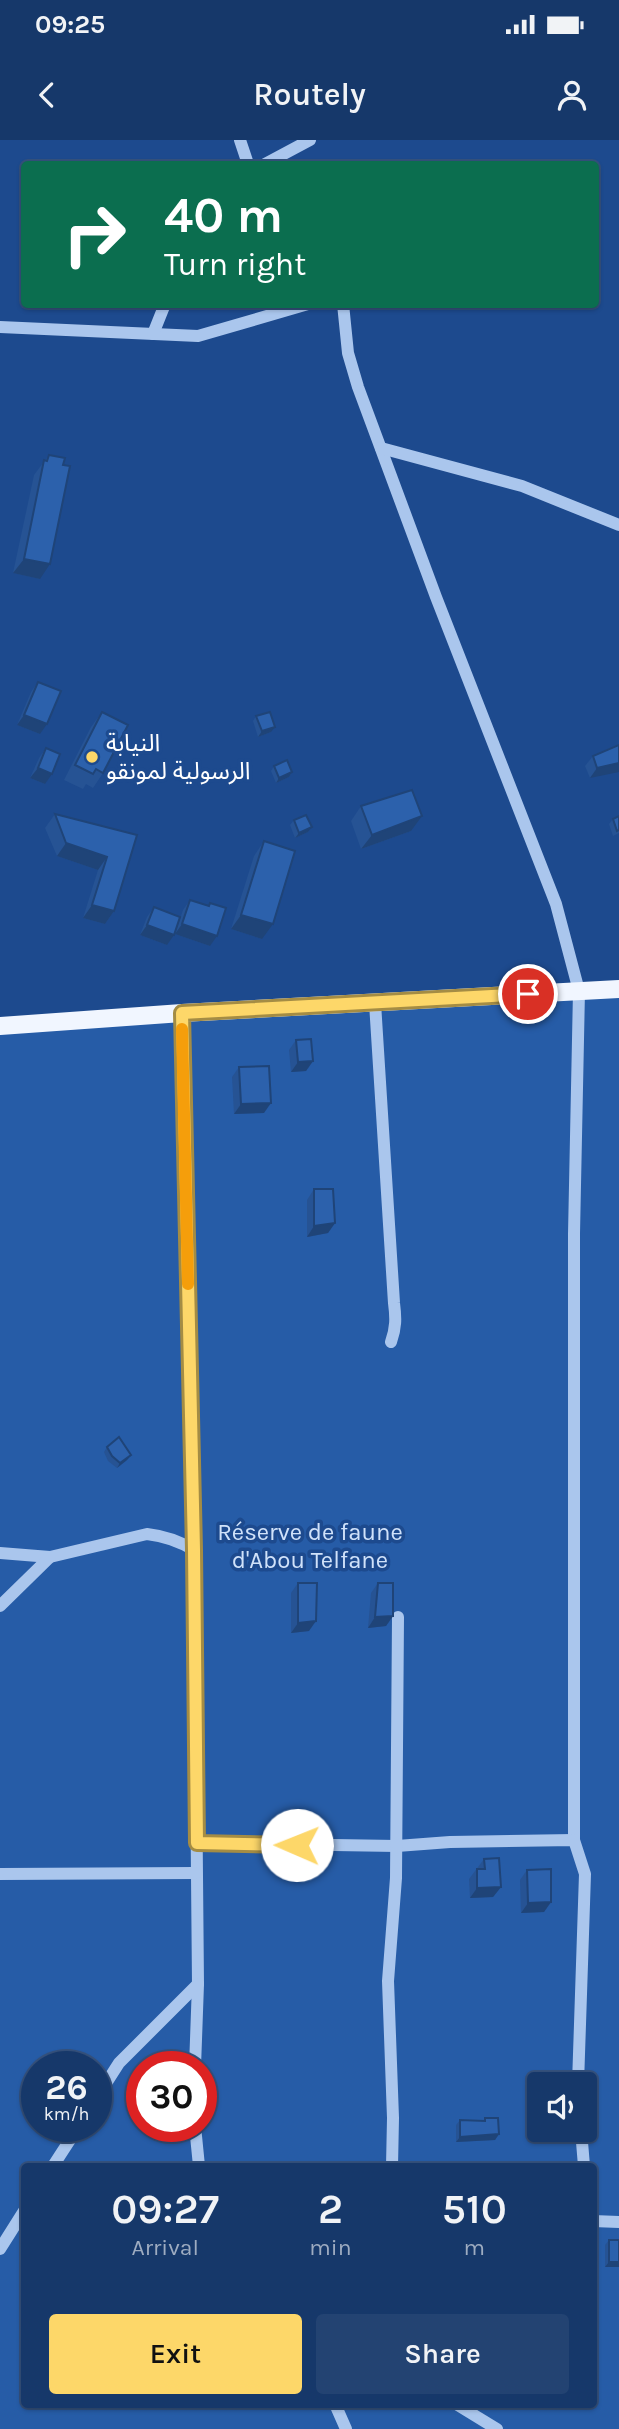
<!DOCTYPE html>
<html lang="en">
<head>
<meta charset="utf-8">
<style>
  :root { --surface:#16386a; --page:#234372; --text:#f1f3f6; --muted:#9eacc1; --line:#35527e; --accent:#fdd769 }
  body { margin:0; font-family:Karla,"Noto Sans Arabic",sans-serif; background:var(--page); color:var(--text); height:100vh; display:flex; flex-direction:column; font-size:26px; white-space:nowrap }
  * { box-sizing:border-box; margin:0 }
  p { font-size:23px; color:var(--muted) }
  .icon { flex:none; width:38px; height:38px; fill:none; stroke:currentColor; stroke-width:2; stroke-linecap:round; stroke-linejoin:round }
  .map { position:relative; flex:1; overflow:hidden }
  .drawer { position:absolute; left:21px; top:2023px; width:576px; height:245px; display:flex; flex-direction:column; background:var(--surface); border-radius:7px; box-shadow:0 2px 5px #0004,0 0 0 2px var(--line) }
  .drawer>* { flex:none }
  .banner { position:absolute; left:21px; top:21px; width:578px; height:147px; border-radius:7px; box-shadow:0 2px 5px #0004,0 0 0 2px var(--line); background:#0b6e4f; color:#fff; overflow:hidden }
  .fabs { position:absolute; left:527px; top:1932px; display:grid; gap:14px }
  .fabs a { display:grid; place-items:center; width:70px; height:70px; border-radius:7px; background:var(--surface); box-shadow:0 2px 5px #0004,0 0 0 2px var(--line); font-size:35px }
  .speed { position:absolute; left:21px; top:1911px; display:flex; gap:14px; font-size:35px; font-weight:700; text-align:center }
  .speed>* { display:grid; place-content:center; width:91px; height:91px; border-radius:50%; background:var(--surface); box-shadow:0 2px 5px #0004,0 0 0 2px var(--line); line-height:1 }
  .speed small { font-size:18px; font-weight:400 }
  .speed .limit { border:10px solid #d22; background:#fff; color:#111 }
  .pin { position:absolute; display:grid; place-items:center; width:60px; height:60px; color:#fff; margin:-30px; border:4px solid #fff; border-radius:50%; box-shadow:0 2px 7px #0007 }
  .me { position:absolute; width:77px; margin:-38px; rotate:271deg; stroke-linejoin:round; filter:drop-shadow(0 0 5px #0008) }
  .turn { display:flex; align-items:center; gap:24px; height:147px; padding:0 28px; font-size:32px }
  .turn .icon { width:91px; height:91px; stroke-width:2.5 }
  .turn b { display:block; font-size:49px; line-height:60px }
  .eta { display:flex; justify-content:space-evenly; align-items:center; height:119px; text-align:center }
  .eta b { font-size:42px; font-weight:600; line-height:49px }
  .button { display:flex; gap:14px; margin-top:auto; padding:14px 28px }
  .button a { flex:1; height:80px; border-radius:7px; background:var(--accent); color:#111; font-size:28px; font-weight:600; line-height:80px; text-align:center }
  .button a+a { background:var(--page); color:var(--text) }
  .status { display:flex; justify-content:space-between; align-items:center; height:49px; padding:0 35px; background:var(--surface); direction:ltr }
  .status svg { height:19px; fill:currentColor }
  header { display:flex; justify-content:space-between; align-items:center; height:91px; padding:0 28px; background:var(--surface); font-size:32px; font-weight:600 }
  .map>svg:first-child { display:block }
  .park { fill:#265ca7; fill-rule:evenodd }
  .lines { fill:none; stroke-linecap:round; stroke-linejoin:round }
  .minor { stroke:#aac6ed; stroke-width:12 }
  .major { stroke:#f1f6ff; stroke-width:18 }
  .wall { fill:#265394 }
  .shaded-wall { fill:#1f4478 }
  .building { fill:#2c61ac; stroke:#1f4478; stroke-width:2 }
  .route-casing { stroke:#a48c44; stroke-width:18 }
  .route { stroke:#fdd769; stroke-width:12 }
  .slow { stroke:#f59e0b; stroke-width:12 }
  .poi-dot { fill:#fdd769; stroke:#1d4a8e; stroke-width:2.5 }
  .labels { text-anchor:middle; dominant-baseline:central; stroke-width:7; stroke-linejoin:round; paint-order:stroke }
  .poi-label { font-size:24px; fill:#fff; stroke:#1d4a8e; text-anchor:start }
  .park-label { font-size:24px; fill:#d0e2fa; stroke:#1d4a8e }
</style>
</head>
<body>
<div class="status"><b>09:25</b><svg viewBox="0 0 49 12"><path d="M0 12V9h3v3zM5 12V6h3v6zM10 12V3h3v9zM15 12V0h3v12zM26 1h20v11H26zM47 4h2v5h-2z"/></svg></div>
<header><svg class="icon" aria-label="back" viewBox="0 0 24 24"><path d="M15 5l-7 7 7 7"/></svg>Routely<svg class="icon" aria-label="person" viewBox="0 0 24 24"><circle cx="12" cy="8" r="4"/><path d="M4 21q1-7 8-7t8 7"/></svg></header>
<div class="map">
<svg width="619" height="2289" viewBox="0 0 619 2289">
  <rect width="100%" height="100%" fill="#1d4a8e"/>
  <path class="park" d="M619 849V2289H0V886ZM37 1927H96V1986H37ZM142 1927H201V1986H142ZM539 1944H584V1990H539ZM24 2026H593V2264H24Z"/>
  <g class="lines">
    <g class="minor">
      <path d="M240 0 248 24"/>
      <path d="M265 24 310 0"/>
      <path d="M343 164 348 213 358 247 436 457 556 764 579 851 574 1094V1700"/>
      <path d="M0 187 198 196 308 164"/>
      <path d="M153 194 165 164"/>
      <path d="M381 308 522 346 619 385"/>
      <path d="M375 863 394 1163C396 1178 396 1188 391 1202"/>
      <path d="M182 873 194 1410 198 1844 195 1927"/>
      <path d="M0 1413 50 1417 147 1394C165 1396 179 1401 194 1410"/>
      <path d="M0 1466 50 1417"/>
      <path d="M197 1703 397 1706 450 1702 574 1700 585 1734 578 1944"/>
      <path d="M0 1734 196 1733"/>
      <path d="M96 1959 119 1923 198 1844"/>
      <path d="M195 1986 199 2026"/>
      <path d="M581 1990 584 2026"/>
      <path d="M53 2026 79 1986"/>
      <path d="M392 2026 393 1978 388 1841 396 1738 398 1477"/>
      <path d="M593 2081 619 2082"/>
      <path d="M0 2109 24 2071"/>
      <path d="M335 2264 346 2289"/>
      <path d="M456 2264 497 2289"/>
    </g>
    <path class="major" d="M0 886 182 873 619 849"/>
  </g>
  <g class="wall">
    <path d="M49 315 40 439 13 433 34 335Z"/>
    <path d="M38 542 40 594 17 585 31 552Z"/>
    <path d="M102 572 103 633 93 648 86 644 83 649 64 640 91 587Z"/>
    <path d="M256 576 271 592 258 597 253 581Z"/>
    <path d="M619 605 590 638 585 626 593 616Z"/>
    <path d="M46 608 45 644 30 638 39 618Z"/>
    <path d="M274 626 292 632 289 637 276 643 271 631Z"/>
    <path d="M361 666 411 691 361 709 351 681Z"/>
    <path d="M55 674 137 695 114 771 105 784 83 778 98 730 57 716 45 688Z"/>
    <path d="M619 676V693L613 696 609 684 613 679Z"/>
    <path d="M294 680 312 687 308 692 295 698 290 685Z"/>
    <path d="M264 701 262 799 231 789 254 716Z"/>
    <path d="M190 760 208 766 210 763V806L175 794 183 770Z"/>
    <path d="M154 767 167 805 140 795 147 777Z"/>
    <path d="M296 900 313 921 306 931 291 932 289 910Z"/>
    <path d="M239 927 264 973 234 974 232 937Z"/>
    <path d="M314 1049 335 1083 328 1093 307 1097V1060Z"/>
    <path d="M107 1307 131 1315 127 1320 117 1328 108 1321 104 1312Z"/>
    <path d="M298 1443 309 1491 291 1493V1453Z"/>
    <path d="M378 1443 393 1476 386 1486 368 1488 371 1453Z"/>
    <path d="M484 1719 501 1747 493 1757 470 1758 469 1739Z"/>
    <path d="M527 1730 551 1762 544 1772 521 1773 520 1740Z"/>
    <path d="M485 1978 499 1994 495 2000 456 2002V1985L460 1980 484 1981Z"/>
    <path d="M609 2100 619 2127H605V2105Z"/>
  </g>
  <g class="shaded-wall">
    <path d="M24 419 50 424 40 439 13 433Z"/>
    <path d="M24 575 47 584 40 594 17 585Z"/>
    <path d="M275 587 271 592 258 597 262 591Z"/>
    <path d="M619 623V632L590 638 597 628Z"/>
    <path d="M38 628 52 634 45 644 30 638Z"/>
    <path d="M292 632 289 637 276 643 279 638Z"/>
    <path d="M422 676 411 691 361 709 372 695Z"/>
    <path d="M312 687 308 692 295 698 299 693Z"/>
    <path d="M66 703 107 717 98 730 57 716Z"/>
    <path d="M92 765 114 771 105 784 83 778Z"/>
    <path d="M241 775 273 784 262 799 231 789Z"/>
    <path d="M182 784 217 796 210 806 175 794Z"/>
    <path d="M147 785 174 795 167 805 140 795Z"/>
    <path d="M313 921 306 931 291 932 298 922Z"/>
    <path d="M271 963 264 973 234 974 241 964Z"/>
    <path d="M335 1083 328 1093 307 1097 314 1086Z"/>
    <path d="M131 1315 127 1320 117 1328 120 1323Z"/>
    <path d="M393 1476 386 1486 368 1488 375 1477Z"/>
    <path d="M316 1481 309 1491 291 1493 298 1483Z"/>
    <path d="M501 1747 493 1757 470 1758 477 1748Z"/>
    <path d="M551 1762 544 1772 521 1773 528 1763Z"/>
    <path d="M499 1994 495 2000 456 2002 460 1997Z"/>
    <path d="M609 2122H619V2127H605Z"/>
  </g>
  <g class="building">
    <path d="M49 315 65 318 63 325 70 326 50 424 24 419 44 320 47 321Z"/>
    <path d="M38 542 61 551 47 584 24 575Z"/>
    <path d="M102 572 128 585 103 633 96 629 93 634 75 625Z"/>
    <path d="M270 572 275 587 262 591 256 576Z"/>
    <path d="M619 605V623L597 628 593 616Z"/>
    <path d="M46 608 60 614 52 634 38 628Z"/>
    <path d="M287 620 292 632 279 638 274 626Z"/>
    <path d="M412 650 422 676 372 695 361 666Z"/>
    <path d="M55 674 137 695 114 771 92 765 107 717 66 703Z"/>
    <path d="M306 675 312 687 299 693 294 680Z"/>
    <path d="M619 676V690L617 691 613 679Z"/>
    <path d="M264 701 295 711 273 784 241 775Z"/>
    <path d="M190 760 209 766 210 763 226 768 217 796 182 784Z"/>
    <path d="M154 767 180 777 174 795 147 785Z"/>
    <path d="M311 899 313 921 298 922 296 900Z"/>
    <path d="M269 926 271 963 241 964 239 927Z"/>
    <path d="M314 1049H333L335 1083 314 1086Z"/>
    <path d="M119 1297 131 1315 120 1323 112 1316 107 1307Z"/>
    <path d="M298 1443H317L316 1481 298 1483Z"/>
    <path d="M378 1443H393V1476L375 1477Z"/>
    <path d="M499 1718 501 1747 477 1748V1729H485L484 1719Z"/>
    <path d="M551 1729V1762L528 1763 527 1730Z"/>
    <path d="M485 1978H498L499 1994 460 1997V1980L485 1981Z"/>
    <rect x="609" y="2100" width="10" height="22"/>
  </g>
  <g class="lines">
    <g class="route-casing">
      <path id="route" d="M297 1705 197 1703 194 1410 182 873 528 854"/>
    </g>
    <use href="#route" class="route"/>
    <path class="slow" d="M182 889 188 1144"/>
  </g>
  <circle class="poi-dot" cx="92" cy="617" r="7"/>
  <g class="labels">
    <g class="poi-label">
      <text x="106" y="603">النيابة<tspan x="106" dy="28">الرسولية لمونقو</tspan></text>
    </g>
    <g class="park-label">
      <text x="310" y="1392">Réserve de faune<tspan x="310" dy="28">d'Abou Telfane</tspan></text>
    </g>
  </g>
</svg>
<div class="fabs">
<a><svg class="icon" aria-label="sound" viewBox="0 0 24 24"><path d="M4 9h4l5-4v14l-5-4H4zM17 9q2 3 0 6"/></svg></a>
</div>
<div class="speed"><div>26<small>km/h</small></div><div class="limit">30</div></div>
<div class="pin" style="left:528px;top:854px;background:#d93025"><svg class="icon" aria-label="arrive" viewBox="0 0 24 24"><path d="M6 21V4h12l-3 4 3 4H6"/></svg></div>
<svg class="me" style="left:297px;top:1705px" viewBox="-20 -20 40 40"><circle r="19" fill="#fff"/><path d="M0-13L10 11 0 6-10 11z" fill="#fdd769"/></svg>
<div class="banner">
<div class="turn"><svg class="icon" aria-label="right" viewBox="0 0 24 24"><path d="M7 20v-9h11M14 6l5 5-5 5"/></svg><div><b>40 m</b>Turn right</div></div>
</div>
<section class="drawer">
<div class="eta">
<div><b>09:27</b><p>Arrival</p></div>
<div><b>2</b><p>min</p></div>
<div><b>510</b><p>m</p></div>
</div>
<div class="button"><a>Exit</a><a>Share</a></div>
</section>
</div>
</body>
</html>
